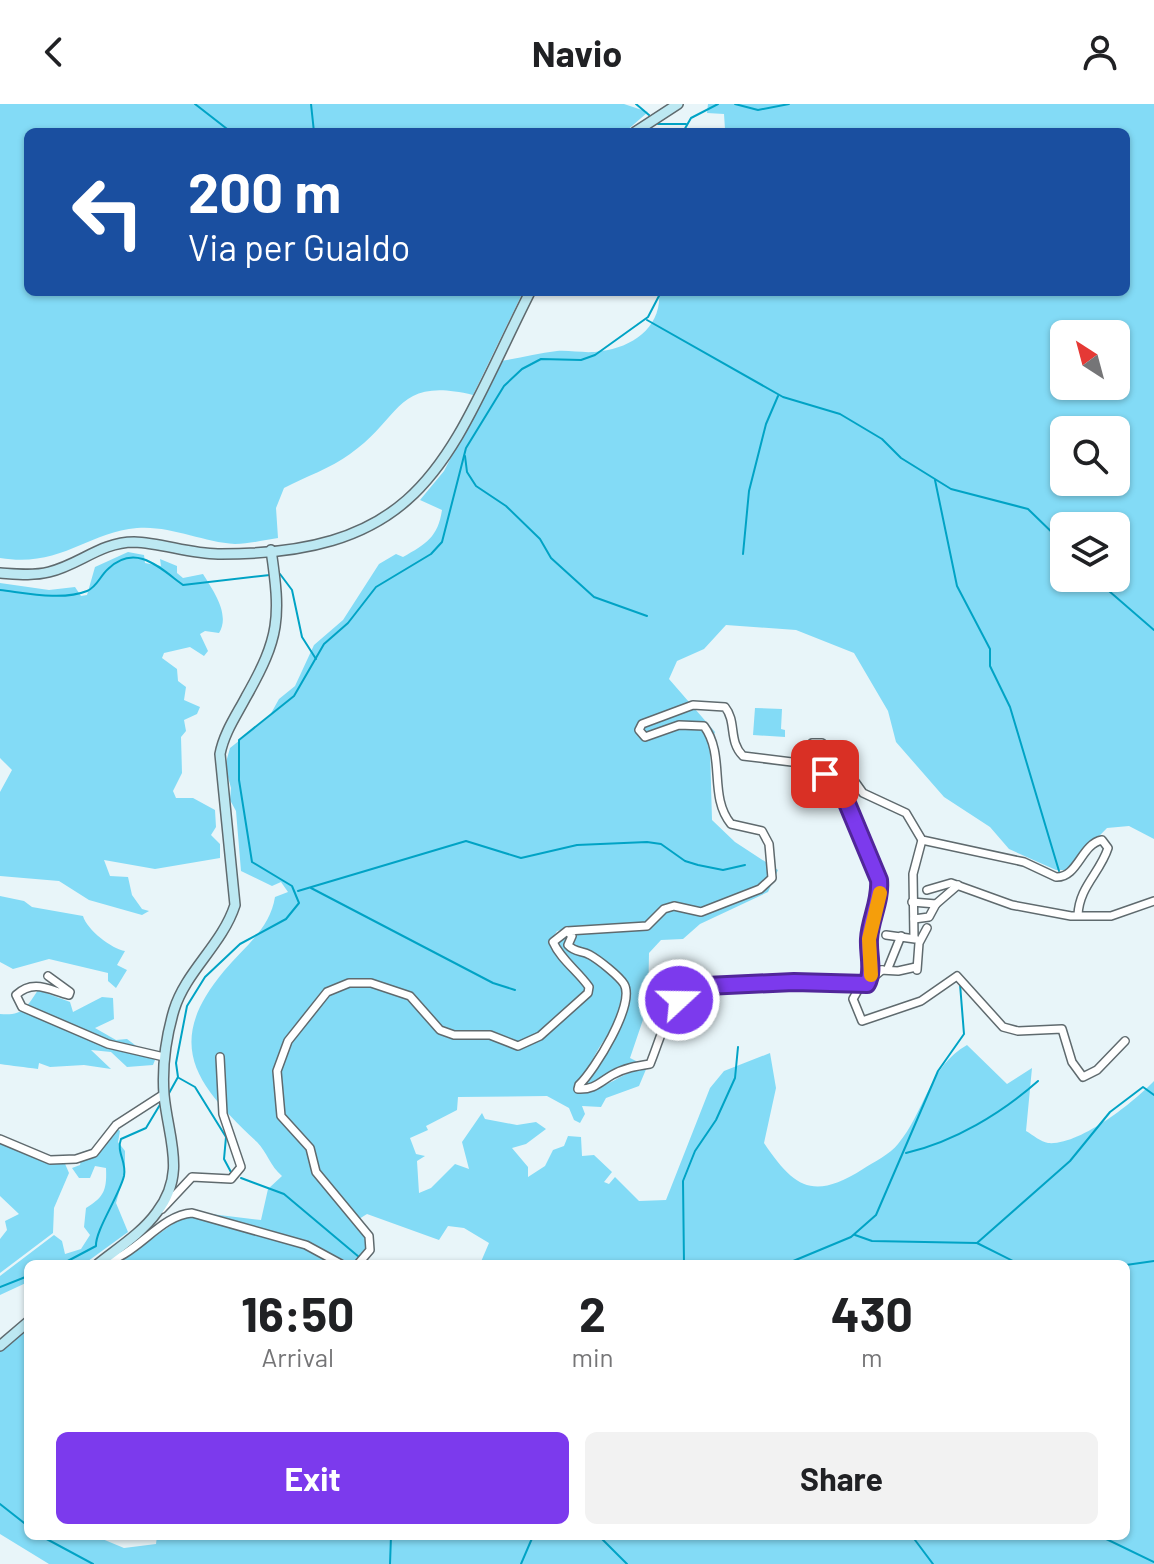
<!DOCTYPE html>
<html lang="en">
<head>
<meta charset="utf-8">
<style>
  :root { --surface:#fff; --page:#f2f2f2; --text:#202124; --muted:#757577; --accent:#7c3aed }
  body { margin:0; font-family:Barlow,sans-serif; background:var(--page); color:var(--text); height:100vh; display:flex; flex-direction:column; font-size:30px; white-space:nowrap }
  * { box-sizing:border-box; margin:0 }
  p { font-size:26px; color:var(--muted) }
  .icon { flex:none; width:44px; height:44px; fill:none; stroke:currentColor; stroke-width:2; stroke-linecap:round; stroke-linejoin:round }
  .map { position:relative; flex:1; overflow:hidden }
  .drawer { position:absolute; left:24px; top:1156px; width:1106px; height:280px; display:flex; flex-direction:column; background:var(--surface); border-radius:12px; box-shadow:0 2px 6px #0004 }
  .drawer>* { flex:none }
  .hud { position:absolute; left:24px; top:24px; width:1106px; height:168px; border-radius:12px; box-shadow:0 2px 6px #0004; background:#1a4fa0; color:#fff; overflow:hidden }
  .needle { width:52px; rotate:324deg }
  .fabs { position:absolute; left:1050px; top:216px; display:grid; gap:16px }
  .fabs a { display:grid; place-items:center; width:80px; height:80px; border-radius:12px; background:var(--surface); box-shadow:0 2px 6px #0004; font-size:40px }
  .pin { position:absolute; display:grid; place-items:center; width:68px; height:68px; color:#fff; margin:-34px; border-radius:16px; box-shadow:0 4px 12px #0006 }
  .me { position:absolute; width:88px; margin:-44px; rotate:69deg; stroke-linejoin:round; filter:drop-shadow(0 0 6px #0008) }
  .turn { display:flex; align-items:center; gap:28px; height:168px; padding:0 32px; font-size:36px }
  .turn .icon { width:104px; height:104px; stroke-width:2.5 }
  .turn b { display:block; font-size:56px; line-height:68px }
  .eta { display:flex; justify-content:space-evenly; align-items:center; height:136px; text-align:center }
  .eta b { font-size:48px; font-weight:700; line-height:56px }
  .primary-button { display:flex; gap:16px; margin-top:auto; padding:16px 32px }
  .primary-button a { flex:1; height:92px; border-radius:12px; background:var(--accent); color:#fff; font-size:32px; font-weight:700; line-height:92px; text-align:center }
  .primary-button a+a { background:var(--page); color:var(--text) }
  header { display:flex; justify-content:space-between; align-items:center; height:104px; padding:0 32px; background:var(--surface); font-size:36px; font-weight:700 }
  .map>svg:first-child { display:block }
  .green { fill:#83dbf6; fill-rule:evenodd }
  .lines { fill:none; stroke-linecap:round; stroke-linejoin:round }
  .stream { stroke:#00a3c5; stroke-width:2 }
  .street-casing { stroke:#5f6a6e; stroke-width:10 }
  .secondary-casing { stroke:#5f6a6e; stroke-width:12 }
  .street { stroke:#fff; stroke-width:7 }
  .secondary { stroke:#bce8f2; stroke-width:9 }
  .route-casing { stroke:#51269a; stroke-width:20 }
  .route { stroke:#7c3aed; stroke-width:14 }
  .slow { stroke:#f59e0b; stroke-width:14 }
</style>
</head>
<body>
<header><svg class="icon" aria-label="back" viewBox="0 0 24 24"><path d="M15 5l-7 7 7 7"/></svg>Navio<svg class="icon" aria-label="person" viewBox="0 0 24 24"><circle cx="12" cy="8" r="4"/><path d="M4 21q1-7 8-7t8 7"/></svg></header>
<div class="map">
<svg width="1154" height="1460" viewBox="0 0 1154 1460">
  <rect width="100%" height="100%" fill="#e8f5f9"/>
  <g class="green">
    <path d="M0 0H624L648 8 625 28H28V188H523L473 291C395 272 402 314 350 350 331 364 305 373 284 384L276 404 278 434C264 436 249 440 235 440 203 438 169 421 137 424 86 429 60 464 0 454Z"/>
    <path d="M708 0H1154V735L1129 722 1107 724 1066 766H1056L1009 745 990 723 944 693 896 638 888 607 854 549 796 526 726 521 704 545 677 557 669 575 715 628 710 644 712 716 735 738 778 766 768 788 700 820 683 835 661 836 649 849 648 901 630 954 638 958C618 963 601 981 582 982L612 935 629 894 625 879 591 850 573 844 567 825 557 827 550 838C558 857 582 869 585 888L539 930 518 939 491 928H455L442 923 412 889 372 876 326 885 305 909 286 935 274 967 278 1013 307 1046 313 1070 366 1133 368 1145 352 1160 308 1138 244 1123 211 1110 261 1116 268 1085 282 1072C270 1062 267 1048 257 1038 199 983 161 942 224 867 244 843 270 825 275 793L288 788 281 778 272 782 241 767 236 707 230 696 231 684 225 662 230 644 269 613 279 595 295 582 314 541 343 516 379 460 396 450 403 453C426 440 438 433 442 406L420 396 444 367 501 257C520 254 538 249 557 247 571 246 587 250 601 247 634 243 662 222 659 188H1126V28H705L725 25 724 10 707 9ZM1064 230H1116V282H1064ZM1064 326H1116V378H1064ZM1064 422H1116V474H1064Z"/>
    <path d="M128 448 144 451 145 459 161 462 160 455 177 462V469L183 474 203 470C212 485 231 510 219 529L205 527 200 530 208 547 204 552 190 543 164 549 162 554 177 565 178 577 186 583 184 596 200 603 197 610 184 616 186 627 181 633 182 669 173 687 176 694H193L215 706 216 723 211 731 220 740V754L155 765 104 756 110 772 128 773 132 791 142 805 149 807 142 811 89 796 59 777 0 772V688L12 666 0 654V479L49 486 75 483 81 492 87 491 95 463Z"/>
    <path d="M755 604 782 605 781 625 785 626V633L753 631Z"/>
    <path d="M0 792 24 797 32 803 83 812C87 826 112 845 125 847L117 861 127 866 116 884 108 877V869L49 855 13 865 0 858Z"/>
    <path d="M567 829 570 832 566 841C680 897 592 917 582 988 605 986 622 968 647 963L639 982 606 994 601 1003 582 1002 585 1010 580 1019 574 1016 569 1004 547 992 458 993 457 1006 426 1022 428 1026 410 1034 416 1050 425 1052 417 1057 419 1089 431 1084 455 1060 469 1065 462 1038 482 1009 485 1015 517 1021 536 1018 546 1025 526 1040 512 1044 528 1063V1073L545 1062 553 1046 564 1042 568 1032 581 1033 582 1052 594 1051 612 1068 604 1078 609 1080 615 1073 639 1097 666 1096 710 984 724 967 770 949 776 984 764 1039C795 1085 814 1096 863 1065 874 1058 890 1050 898 1040 925 1008 929 962 967 941L1007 980 1032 964 1026 1027C1033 1031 1041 1038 1048 1039 1079 1042 1134 998 1154 977V1460H49L0 1430V1247L28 1224V1432H95L124 1444 156 1440 157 1432H1126V1160H480L489 1139 464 1124 448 1122 439 1136 367 1110 359 1115 317 1068 311 1043 283 1011 279 968 290 938 329 889 350 881H371L409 894 439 928 490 933 518 944 541 934 590 890 555 838Z"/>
    <path d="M38 886 70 898 73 908 102 893 113 894 114 915 95 924 116 936 127 935 155 956 153 961 127 963 111 948 91 946 111 965 84 961 50 963 39 959 38 965C24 963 13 962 0 960V910C23 912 26 904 38 886Z"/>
    <path d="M112 1020 120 1027 118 1038 125 1047V1067L116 1099 128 1128 84 1160H28V1178L0 1191V1172L54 1131 62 1137 65 1150 81 1145 90 1131 84 1123 86 1104C104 1093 107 1086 106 1064L95 1062 90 1074H79L72 1064 80 1061 82 1048 92 1045Z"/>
    <path d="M0 1036 39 1056 63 1055 69 1069 54 1104 53 1129 0 1169V1135L7 1126 5 1117 19 1110 0 1092Z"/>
    <path d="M184 1112C206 1114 223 1121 244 1128 280 1138 303 1141 338 1160H110L118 1159Z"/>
  </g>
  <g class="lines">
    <g class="stream">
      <path d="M195 0 231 28"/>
      <path d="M311 0 314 28"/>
      <path d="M636 0 649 11"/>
      <path d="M735 0 758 6 789 0"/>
      <path d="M658 20H686"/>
      <path d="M683 28 691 14 718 0"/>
      <path d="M647 216 783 293 840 310 882 335 901 354 951 385 1028 405 1064 440"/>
      <path d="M465 352 467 368 476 382 506 402 540 435 551 454 594 493 647 512"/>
      <path d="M935 376 957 482 990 545V562L1010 603 1059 767"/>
      <path d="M743 450 749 387 766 320 778 292"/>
      <path d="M280 470 292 486 302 533 316 555"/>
      <path d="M1094 474 1154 526"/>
      <path d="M0 486C26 489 62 497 87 487 97 483 100 472 108 465 136 438 161 465 183 481L270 471"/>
      <path d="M311 784 493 879 515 886"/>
      <path d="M298 787 466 737 521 754 577 741 647 738 661 740 685 757 698 761 723 766 745 761"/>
      <path d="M179 974 195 983 226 1033 224 1055 232 1070"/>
      <path d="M168 991 178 973 176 959 187 902 205 873 240 840 286 815 299 799 292 782 252 758 239 676V636L294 592 324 540 348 519 376 483 431 450 442 438 466 344 504 282 522 265 541 255 581 256 595 251 648 213 661 188"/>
      <path d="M906 1049C954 1038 1002 1009 1038 977"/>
      <path d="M241 1074 284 1090 359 1153"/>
      <path d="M855 1131 872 1137 977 1139 1019 1160"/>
      <path d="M977 1139 1070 1057 1110 1008 1143 983 1154 991"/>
      <path d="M62 1160 96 1142C95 1127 119 1092 124 1072 127 1058 116 1048 121 1035L146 1024 161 999"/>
      <path d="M684 1160 683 1077 695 1047 716 1016 735 974 738 943"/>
      <path d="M786 1160 851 1133 876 1111 938 967 964 930 960 880"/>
      <path d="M1126 1161 1154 1157"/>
      <path d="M0 1183 28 1172"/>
      <path d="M0 1400 28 1422"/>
      <path d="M41 1432 93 1460"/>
      <path d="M599 1432 627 1460"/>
      <path d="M912 1432 933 1460"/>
      <path d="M1100 1432 1154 1458"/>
      <path d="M390 1460 391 1432"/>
      <path d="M521 1460 533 1432"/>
    </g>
    <g class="street-casing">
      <g id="street">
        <path d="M833 678 836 670 832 662 810 646 812 639H822L834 648 863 689 906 709 922 736 1024 758 1056 773C1078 774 1081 740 1102 736L1108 744C1100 769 1079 783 1078 811"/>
        <path d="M927 786 951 779 1012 801 1071 812H1111L1154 797"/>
        <path d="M912 798 936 800"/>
        <path d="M914 815 929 813 936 800 958 781"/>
        <path d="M886 831 915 835"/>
        <path d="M914 834 913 770 922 736"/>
        <path d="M888 864 901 832"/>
        <path d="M880 866 898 867 916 863"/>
        <path d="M882 866 858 886 853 895 862 917 921 897 957 872 1003 923 1018 927 1062 925 1072 958 1083 973 1097 966 1125 937"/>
        <path d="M917 866 919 839 927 824"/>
        <path d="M48 872 70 888 69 891C51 887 34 874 16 891L22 903 108 940 164 953"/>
        <path d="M0 1035 50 1056 76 1055 94 1049 116 1021 164 990"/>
        <path d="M162 1105 192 1073 231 1075 241 1063 223 1010 220 953"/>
        <path d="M99 1160C136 1154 159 1111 192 1109L306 1141 341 1160"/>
        <path d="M358 1160 370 1146 369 1132 316 1068 310 1044 281 1012 277 967 288 937 327 888 349 879H371L410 892 440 926 454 931H490L518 942 540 932 588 889 589 883C578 867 561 856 553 838L567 827 647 822 664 805 674 802 701 808 760 785 772 774 769 740 762 727 731 720C708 692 726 652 704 622L679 621 645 633 639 626 642 620 693 601 725 603C737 618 728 637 743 652L808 660 833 678 849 703 879 776C881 797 870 815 869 835 868 850 873 867 867 880 840 878 704 875 686 887 668 901 659 939 650 960 637 962 624 964 612 971 600 978 594 986 578 985L579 981C594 967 636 900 624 880 619 872 599 856 590 851 582 846 575 849 568 841L572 832 567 827"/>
      </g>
    </g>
    <g class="secondary-casing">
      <g id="secondary">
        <path d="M635 28 678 0"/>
        <path d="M0 469C16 470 33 472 49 468 79 461 101 438 134 438 162 439 190 450 218 450 430 451 448 351 530 188"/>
        <path d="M98 1160C118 1144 142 1129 157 1108 187 1069 168 1034 164 991 162 963 166 933 174 906 186 867 222 841 235 801L220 650C224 629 236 612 246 593 280 533 281 514 271 446"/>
        <path d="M0 1242 28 1218"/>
      </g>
    </g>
    <use href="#street" class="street"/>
    <use href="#secondary" class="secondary"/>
  </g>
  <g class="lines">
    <g class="route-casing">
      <path id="route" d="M679 896 694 884 706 882 794 878 867 880C874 867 868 850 869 835 870 815 881 797 879 776L844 692 825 670"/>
    </g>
    <use href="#route" class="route"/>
    <path class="slow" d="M871 871 869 835 880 789"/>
  </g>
</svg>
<div class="fabs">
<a><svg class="needle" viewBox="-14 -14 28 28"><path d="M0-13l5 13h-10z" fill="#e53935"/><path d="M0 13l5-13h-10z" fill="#757577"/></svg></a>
<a><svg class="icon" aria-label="search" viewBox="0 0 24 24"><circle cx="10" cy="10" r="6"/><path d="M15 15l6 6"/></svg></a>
<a><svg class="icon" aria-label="layers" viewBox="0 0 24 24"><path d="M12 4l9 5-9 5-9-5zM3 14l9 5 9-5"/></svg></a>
</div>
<div class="pin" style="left:825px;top:670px;background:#d93025"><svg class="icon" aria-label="arrive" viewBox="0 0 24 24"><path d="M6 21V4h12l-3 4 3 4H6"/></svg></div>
<svg class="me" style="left:679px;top:896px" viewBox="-20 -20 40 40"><circle r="17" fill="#7c3aed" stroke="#fff" stroke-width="3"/><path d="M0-11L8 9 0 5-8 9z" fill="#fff"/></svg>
<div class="hud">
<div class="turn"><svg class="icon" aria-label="left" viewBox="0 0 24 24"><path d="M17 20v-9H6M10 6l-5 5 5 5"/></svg><div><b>200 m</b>Via per Gualdo</div></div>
</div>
<section class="drawer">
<div class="eta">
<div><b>16:50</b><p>Arrival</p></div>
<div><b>2</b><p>min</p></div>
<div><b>430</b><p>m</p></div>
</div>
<div class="primary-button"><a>Exit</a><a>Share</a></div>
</section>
</div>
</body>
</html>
